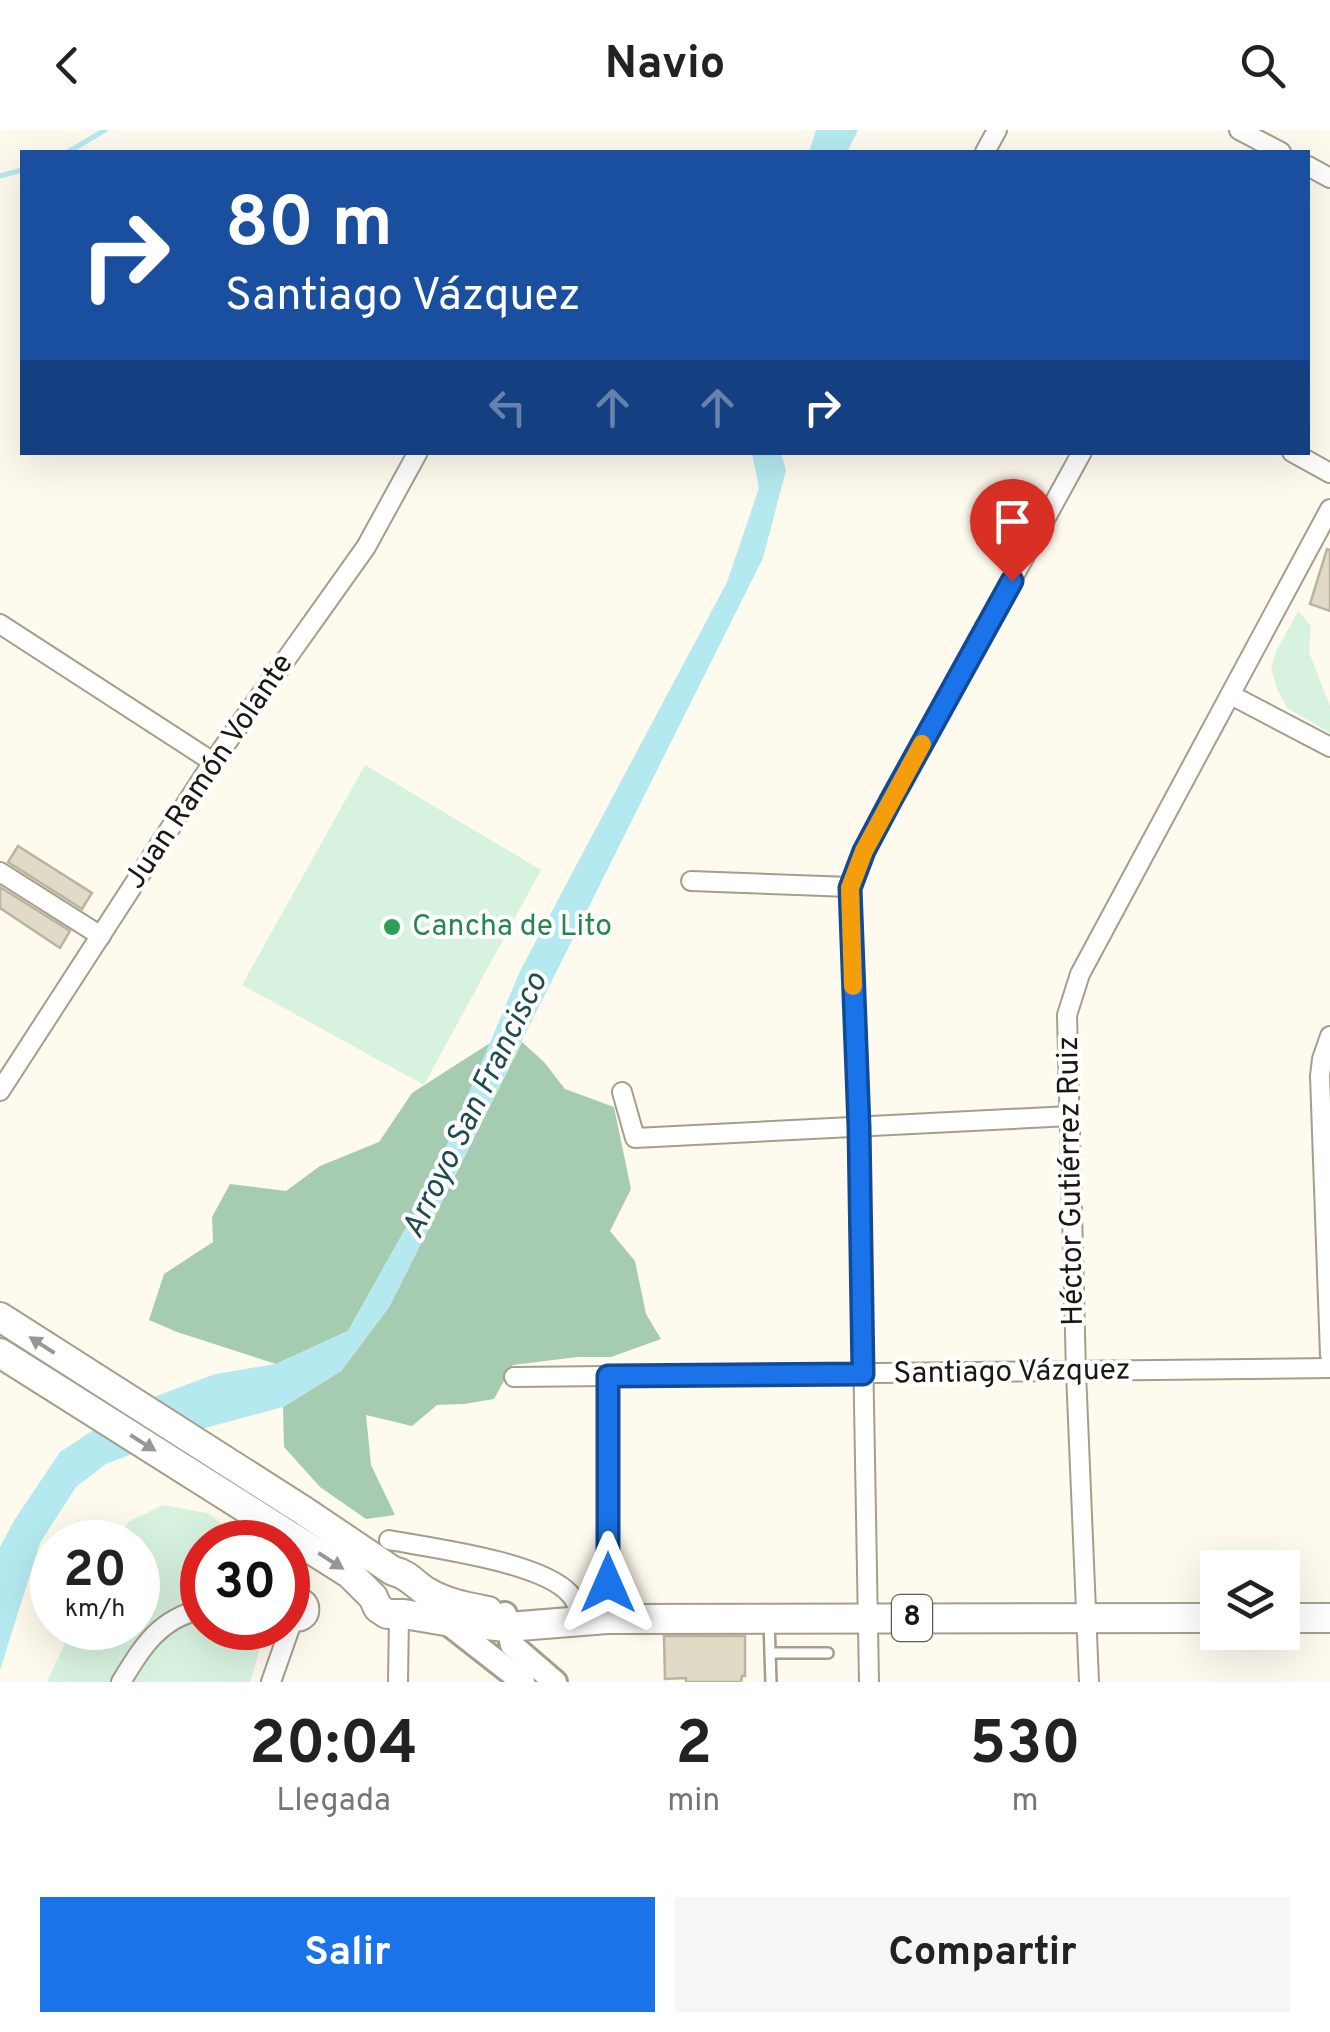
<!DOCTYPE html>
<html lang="es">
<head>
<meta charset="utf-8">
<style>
  :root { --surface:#fff; --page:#f6f6f6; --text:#222; --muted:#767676; --accent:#1a73e8 }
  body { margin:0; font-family:Overpass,sans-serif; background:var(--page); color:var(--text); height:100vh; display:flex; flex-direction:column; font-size:38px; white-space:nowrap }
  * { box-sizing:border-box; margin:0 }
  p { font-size:32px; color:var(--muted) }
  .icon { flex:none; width:55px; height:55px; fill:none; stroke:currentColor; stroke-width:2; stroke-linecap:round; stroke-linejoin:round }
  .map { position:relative; height:1552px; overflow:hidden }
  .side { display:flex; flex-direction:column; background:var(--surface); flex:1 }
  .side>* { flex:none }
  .guide { position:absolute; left:20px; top:20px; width:1290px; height:305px; border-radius:0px; box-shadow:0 10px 40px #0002; background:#1a4fa0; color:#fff; overflow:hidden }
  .buttons { position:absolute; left:1200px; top:1420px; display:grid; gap:20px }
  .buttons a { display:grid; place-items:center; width:100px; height:100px; border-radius:0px; background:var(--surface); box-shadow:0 10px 40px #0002; font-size:50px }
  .speed { position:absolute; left:30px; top:1390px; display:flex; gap:20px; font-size:50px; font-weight:700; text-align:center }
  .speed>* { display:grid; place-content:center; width:130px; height:130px; border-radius:50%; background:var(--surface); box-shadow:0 10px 40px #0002; line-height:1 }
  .speed small { font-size:25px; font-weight:400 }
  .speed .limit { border:15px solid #d22; background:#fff; color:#111 }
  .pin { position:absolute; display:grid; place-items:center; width:85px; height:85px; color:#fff; margin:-102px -42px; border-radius:50% 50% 50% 0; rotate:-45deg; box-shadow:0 0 10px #0007 }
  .pin .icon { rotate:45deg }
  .me { position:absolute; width:110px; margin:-55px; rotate:0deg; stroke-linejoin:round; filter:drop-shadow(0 0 8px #0008) }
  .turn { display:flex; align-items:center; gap:35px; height:210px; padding:0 40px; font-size:45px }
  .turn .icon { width:130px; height:130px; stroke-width:2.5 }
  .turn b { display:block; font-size:70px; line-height:85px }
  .lanes { display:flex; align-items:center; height:95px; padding:0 40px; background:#0003; justify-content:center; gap:50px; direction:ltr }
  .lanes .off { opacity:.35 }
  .eta { display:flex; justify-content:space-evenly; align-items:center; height:170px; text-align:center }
  .eta b { font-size:60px; font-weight:700; line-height:70px }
  .button { display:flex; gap:20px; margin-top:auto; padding:20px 40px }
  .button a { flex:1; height:115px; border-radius:0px; background:var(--accent); color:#fff; font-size:40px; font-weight:700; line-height:115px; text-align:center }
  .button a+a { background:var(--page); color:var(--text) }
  header { display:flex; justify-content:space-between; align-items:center; height:130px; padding:0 40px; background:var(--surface); font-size:45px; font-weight:700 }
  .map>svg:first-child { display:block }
  .green { fill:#d7f3df }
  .forest { fill:#a5ccb1 }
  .water { fill:#b4eaef }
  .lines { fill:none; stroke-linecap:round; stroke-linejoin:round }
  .stream { stroke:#b4eaef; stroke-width:5 }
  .building { fill:#e1dac7; stroke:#bab3a1; stroke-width:2.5 }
  .service-casing { stroke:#a59e8c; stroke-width:14 }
  .minor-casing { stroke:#a59e8c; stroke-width:22 }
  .secondary-casing { stroke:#a59e8c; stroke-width:28 }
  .trunk-casing { stroke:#a59e8c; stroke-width:32 }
  .service { stroke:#fff; stroke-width:9 }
  .minor { stroke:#fff; stroke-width:18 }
  .secondary { stroke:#fff; stroke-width:22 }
  .trunk { stroke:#fff; stroke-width:28 }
  .oneway { fill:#989794 }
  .route-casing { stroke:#114b97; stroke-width:25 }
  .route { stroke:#1a73e8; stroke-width:18 }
  .slow { stroke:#f59e0b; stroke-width:18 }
  .leisure-dot { fill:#2e9e5b; stroke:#fff; stroke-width:4 }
  .labels { text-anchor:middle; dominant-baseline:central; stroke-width:8; stroke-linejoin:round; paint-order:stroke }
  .shield { fill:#fff; stroke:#5f5d59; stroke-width:2.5 }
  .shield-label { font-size:28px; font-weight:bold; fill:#1b1812 }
  .street-label { font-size:30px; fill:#1b1812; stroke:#fff }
  .leisure-label { font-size:30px; fill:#27864d; stroke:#fff; text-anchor:start }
  .water-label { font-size:32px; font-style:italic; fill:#1d4c50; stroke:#fff }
</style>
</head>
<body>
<header><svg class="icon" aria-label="back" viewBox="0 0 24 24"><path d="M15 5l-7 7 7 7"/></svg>Navio<svg class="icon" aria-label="search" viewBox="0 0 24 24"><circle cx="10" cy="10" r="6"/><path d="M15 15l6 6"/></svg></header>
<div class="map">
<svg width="1330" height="1552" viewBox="0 0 1330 1552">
  <rect width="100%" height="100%" fill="#fefaee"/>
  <g class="green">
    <path d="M1298 481 1311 496 1309 522 1330 576V603L1287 578 1277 559 1271 538 1276 522Z"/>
    <path d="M365 635 541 740 424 955 242 855Z"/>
    <path d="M163 1375 207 1383 248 1412H202V1498H266L250 1552H47L72 1498H138V1412H116L128 1392Z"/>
  </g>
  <g class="forest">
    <path d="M522 912 544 932 565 959 614 977 631 1059 610 1101 635 1131 646 1184 661 1209 611 1227H577L513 1235 494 1269 464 1274 437 1275 412 1296 366 1285 371 1335 395 1385 366 1389 320 1357 284 1317 283 1277 341 1241 389 1177Z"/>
    <path d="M490 913 430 1055 348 1201 276 1234 177 1202 149 1190 164 1144 213 1112 212 1087 230 1054 286 1061 320 1036 379 1012 412 963Z"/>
  </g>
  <g class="water">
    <path d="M816 0H858L847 22H809Z"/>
    <path d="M752 323H781L786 340 763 428 389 1177 341 1241 283 1277 190 1302 106 1334 76 1357 40 1413 0 1540V1417L15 1389 60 1322 130 1276 215 1244 276 1234 348 1201 430 1055 520 841 727 452 759 358Z"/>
  </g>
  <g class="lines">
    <g class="stream">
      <path d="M68 22 105 0"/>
      <path d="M0 46 22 40"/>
    </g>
  </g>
  <g class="building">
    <path d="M1327 419 1330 420V481L1310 474Z"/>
    <path d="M18 716 92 763 82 779 8 732Z"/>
    <path d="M0 757 70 801 60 818 0 778Z"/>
    <path d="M664 1506H745V1546H742L741 1552H686V1548L665 1549Z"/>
  </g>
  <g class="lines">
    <g class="service-casing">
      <g id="service">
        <path d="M769 1491 771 1552"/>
        <path d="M770 1523H828"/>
      </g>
    </g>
    <g class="minor-casing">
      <g id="minor">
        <path d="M1239 0 1281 22"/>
        <path d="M985 22 997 0"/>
        <path d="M1308 36 1330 48"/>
        <path d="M1292 322 1330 343"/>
        <path d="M0 494 213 632"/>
        <path d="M1231 565 1330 617"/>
        <path d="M0 742 101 806"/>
        <path d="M691 751 850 757"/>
        <path d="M1330 906 1322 929 1320 946 1330 1225"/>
        <path d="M0 961 213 632 366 417 418 322"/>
        <path d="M622 962 635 1008 1070 986"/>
        <path d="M607 1246V1489"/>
        <path d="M514 1247 1330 1238"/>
        <path d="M389 1410C432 1418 542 1432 570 1464 575 1469 578 1477 581 1485"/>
        <path d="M288 1469C317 1458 316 1501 288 1490"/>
        <path d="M121 1552C143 1516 159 1489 202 1479"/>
        <path d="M271 1552 292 1492"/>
        <path d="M398 1552 399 1486"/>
        <path d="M869 1552 859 997 850 757 864 721 891 670 1082 322"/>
        <path d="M1089 1552 1076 1242 1067 885 1080 844 1330 379"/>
      </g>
    </g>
    <g class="secondary-casing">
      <g id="secondary">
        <path d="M505 1484 512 1515 555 1552"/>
        <path d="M445 1491 523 1552"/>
      </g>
    </g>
    <g class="trunk-casing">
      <g id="trunk">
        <path d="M0 1187 304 1381 393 1441C408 1444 414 1454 427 1462 445 1473 468 1477 488 1481"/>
        <path d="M0 1223 350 1444 373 1467 378 1478 387 1484H404L445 1491 507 1497 607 1489 1218 1488"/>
        <path d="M1282 1488H1330"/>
      </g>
    </g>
    <use href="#service" class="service"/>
    <use href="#minor" class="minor"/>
    <use href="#secondary" class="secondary"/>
    <use href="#trunk" class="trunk"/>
  </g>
  <defs><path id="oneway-solid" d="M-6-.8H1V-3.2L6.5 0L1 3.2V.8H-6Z" transform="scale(2.5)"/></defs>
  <g class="oneway">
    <use href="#oneway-solid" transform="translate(42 1215) rotate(-147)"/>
    <use href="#oneway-solid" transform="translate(143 1313) rotate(32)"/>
    <use href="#oneway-solid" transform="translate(331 1431) rotate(33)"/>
  </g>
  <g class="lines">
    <g class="route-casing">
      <path id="route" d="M608 1453V1246L863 1244 859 997 850 758 864 721 891 670 1012 451"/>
    </g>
    <use href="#route" class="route"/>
    <path class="slow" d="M853 856 850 758 864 721 922 614"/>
  </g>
  <circle class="leisure-dot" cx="392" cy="797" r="10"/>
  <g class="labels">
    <rect class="shield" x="892" y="1465" width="40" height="46" rx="8"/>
    <g class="shield-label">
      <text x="912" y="1488">8</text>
    </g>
    <g class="street-label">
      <text transform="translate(210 642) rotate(-56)">Juan Ramón Volante</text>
      <text transform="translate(1072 1051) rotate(-91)">Héctor Gutiérrez Ruiz</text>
      <text transform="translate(1012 1243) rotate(-1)">Santiago Vázquez</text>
    </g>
    <g class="leisure-label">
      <text x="412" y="797">Cancha de Lito</text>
    </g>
    <g class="water-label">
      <text transform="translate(476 976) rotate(-64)">Arroyo San Francisco</text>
    </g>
  </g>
</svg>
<div class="buttons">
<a><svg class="icon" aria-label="layers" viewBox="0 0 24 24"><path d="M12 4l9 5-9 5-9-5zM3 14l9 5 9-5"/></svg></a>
</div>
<div class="speed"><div>20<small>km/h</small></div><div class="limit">30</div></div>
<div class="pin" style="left:1012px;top:451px;background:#d93025"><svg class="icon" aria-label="arrive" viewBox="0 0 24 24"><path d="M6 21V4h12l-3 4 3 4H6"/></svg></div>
<svg class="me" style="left:608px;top:1453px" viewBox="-20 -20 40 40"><path d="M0-17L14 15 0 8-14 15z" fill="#1a73e8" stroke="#fff" stroke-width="4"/></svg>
<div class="guide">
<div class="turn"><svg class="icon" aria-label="right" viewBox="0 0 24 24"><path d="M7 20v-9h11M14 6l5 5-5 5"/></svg><div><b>80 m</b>Santiago Vázquez</div></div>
<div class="lanes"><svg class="icon off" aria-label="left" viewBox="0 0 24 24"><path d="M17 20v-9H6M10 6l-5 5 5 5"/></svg><svg class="icon off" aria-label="ahead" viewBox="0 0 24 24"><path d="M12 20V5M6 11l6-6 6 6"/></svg><svg class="icon off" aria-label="ahead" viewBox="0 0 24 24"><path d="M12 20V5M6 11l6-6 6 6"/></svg><svg class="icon" aria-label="right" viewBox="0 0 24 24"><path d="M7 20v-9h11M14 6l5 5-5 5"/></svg></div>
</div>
</div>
<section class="side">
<div class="eta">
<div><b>20:04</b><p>Llegada</p></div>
<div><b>2</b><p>min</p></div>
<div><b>530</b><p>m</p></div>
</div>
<div class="button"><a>Salir</a><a>Compartir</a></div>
</section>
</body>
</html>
